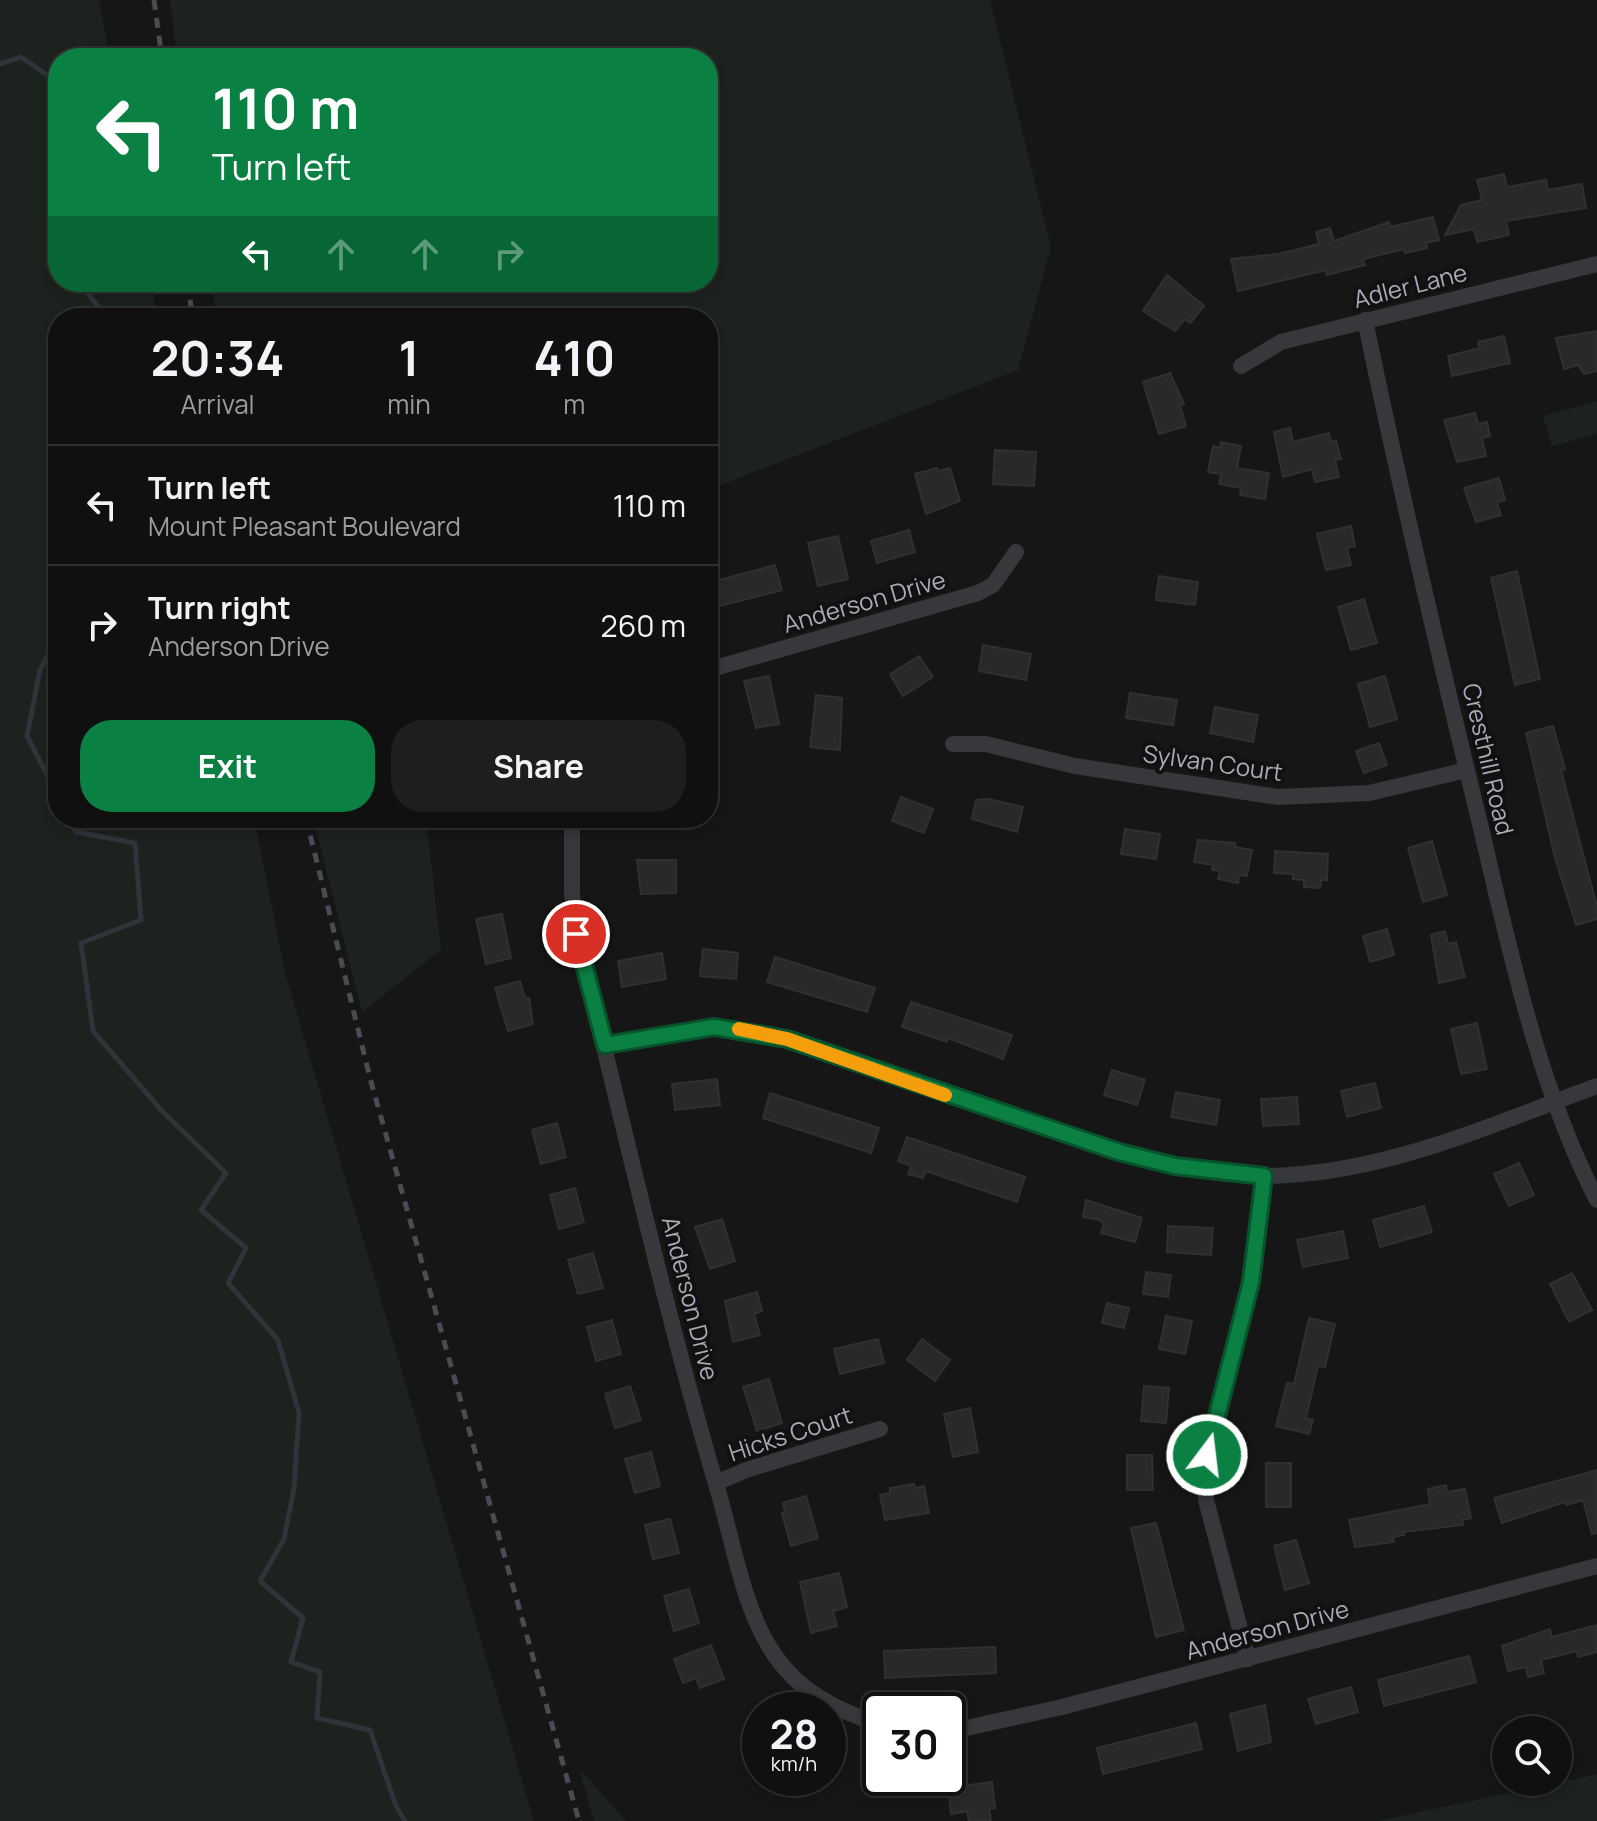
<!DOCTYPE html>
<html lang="en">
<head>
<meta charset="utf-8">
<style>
  :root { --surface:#101011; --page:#1e1e1f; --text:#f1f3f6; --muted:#9c9d9f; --line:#303031; --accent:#0b8043 }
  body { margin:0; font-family:Manrope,sans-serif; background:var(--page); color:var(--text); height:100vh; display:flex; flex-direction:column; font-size:30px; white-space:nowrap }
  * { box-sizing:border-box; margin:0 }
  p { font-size:26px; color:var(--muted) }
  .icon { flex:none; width:44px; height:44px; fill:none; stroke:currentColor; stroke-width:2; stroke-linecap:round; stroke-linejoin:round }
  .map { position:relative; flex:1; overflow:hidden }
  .side { position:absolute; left:48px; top:308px; width:670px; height:520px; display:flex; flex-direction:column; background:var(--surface); border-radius:32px; box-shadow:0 4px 12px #0003,0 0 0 2px var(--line) }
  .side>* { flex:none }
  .guide { position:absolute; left:48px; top:48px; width:670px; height:244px; border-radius:32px; box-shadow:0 4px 12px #0003,0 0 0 2px var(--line); background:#0b8043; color:#fff; overflow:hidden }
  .buttons { position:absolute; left:1492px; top:1716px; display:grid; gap:16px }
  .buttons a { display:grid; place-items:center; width:80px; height:80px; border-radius:50%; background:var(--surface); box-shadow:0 4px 12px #0003,0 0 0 2px var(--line); font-size:40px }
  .speed { position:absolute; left:742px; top:1692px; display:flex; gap:16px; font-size:40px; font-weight:700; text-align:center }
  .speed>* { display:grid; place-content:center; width:104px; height:104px; border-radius:50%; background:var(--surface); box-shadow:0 4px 12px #0003,0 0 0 2px var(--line); line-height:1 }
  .speed small { font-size:20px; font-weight:400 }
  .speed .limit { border:4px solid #111; border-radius:12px; background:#fff; color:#111 }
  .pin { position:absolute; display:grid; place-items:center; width:68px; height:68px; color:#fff; margin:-34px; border:4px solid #fff; border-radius:50%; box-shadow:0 2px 8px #0007 }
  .me { position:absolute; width:88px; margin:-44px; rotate:15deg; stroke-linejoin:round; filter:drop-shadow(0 0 6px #0008) }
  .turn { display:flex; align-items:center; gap:28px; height:168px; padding:0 32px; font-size:36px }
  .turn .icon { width:104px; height:104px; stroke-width:2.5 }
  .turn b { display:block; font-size:56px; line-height:68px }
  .lanes { display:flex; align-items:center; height:76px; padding:0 32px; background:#0003; justify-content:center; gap:40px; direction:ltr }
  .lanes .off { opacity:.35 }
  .eta { display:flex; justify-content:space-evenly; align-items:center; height:136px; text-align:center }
  .eta b { font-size:48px; font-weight:700; line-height:56px }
  .button { display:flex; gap:16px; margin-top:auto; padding:16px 32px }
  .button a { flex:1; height:92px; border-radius:32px; background:var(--accent); color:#fff; font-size:32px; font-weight:700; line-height:92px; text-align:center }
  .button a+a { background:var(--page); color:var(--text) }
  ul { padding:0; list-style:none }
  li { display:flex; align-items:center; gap:24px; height:120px; padding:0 32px; border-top:2px solid var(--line) }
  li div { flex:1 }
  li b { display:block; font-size:30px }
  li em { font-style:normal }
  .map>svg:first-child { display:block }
  .green { fill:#1c221d }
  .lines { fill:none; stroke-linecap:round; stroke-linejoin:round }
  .stream { stroke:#2d343a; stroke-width:5 }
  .building { fill:#29292b; stroke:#303033; stroke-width:2 }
  .street { stroke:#37383c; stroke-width:16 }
  .rail { stroke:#4a4c51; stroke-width:5; stroke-dasharray:10 8; stroke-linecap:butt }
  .route-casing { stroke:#07532c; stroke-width:20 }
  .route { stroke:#0b8043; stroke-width:14 }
  .slow { stroke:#f59e0b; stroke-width:14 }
  .labels { text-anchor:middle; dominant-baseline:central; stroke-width:8; stroke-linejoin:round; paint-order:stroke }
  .street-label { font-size:24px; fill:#a9acb6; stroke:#111112 }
</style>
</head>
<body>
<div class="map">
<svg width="1597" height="1821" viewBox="0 0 1597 1821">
  <rect width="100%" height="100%" fill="#161617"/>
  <g class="green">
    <path d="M0 0H99L110 58H58V282H151L158 318H58V818H254L286 976 534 1821H0Z"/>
    <path d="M170 0H990L1051 247 1018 370 708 490V318H217L211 282H708V58H177Z"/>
    <path d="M1597 401V434L1552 446 1543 416Z"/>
    <path d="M313 818H426L441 950 362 1012Z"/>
    <path d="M579 1768 626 1821H594Z"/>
    <path d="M1597 1774V1821H1377Z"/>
  </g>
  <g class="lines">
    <g class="stream">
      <path d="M0 64 21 57 50 77 58 121"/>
      <path d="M102 282 86 291 107 318"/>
      <path d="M58 635 40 670 27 736 58 796"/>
      <path d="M69 818 76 832 135 843 141 920 81 943 93 1031 161 1110 226 1173 201 1210 246 1248 228 1283 278 1340 299 1413 294 1488 284 1539 260 1581 303 1618 291 1662 320 1672 317 1718 370 1730 396 1806 405 1821"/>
    </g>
  </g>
  <g class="building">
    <path d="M1504 174 1507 187 1546 180 1548 190 1582 184 1586 208 1506 221 1509 235 1477 242 1474 229 1445 235 1461 205 1482 200 1477 180Z"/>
    <path d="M1433 217 1439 240 1426 243 1427 248 1405 253 1404 249 1363 259 1365 265 1327 275 1326 270 1238 291 1231 259 1278 254 1319 244 1316 232 1330 228 1334 241 1389 222 1390 227Z"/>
    <path d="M1167 275 1204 306 1190 323 1185 319 1175 331 1143 311Z"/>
    <path d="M1597 331V371L1584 374 1578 365 1564 369 1556 338Z"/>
    <path d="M1504 336 1510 363 1452 376 1448 356 1480 348 1478 342Z"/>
    <path d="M1170 373 1184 404 1180 405 1186 426 1159 434 1143 382Z"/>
    <path d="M1475 413 1478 424 1487 422 1490 436 1482 438 1486 456 1457 462 1444 420Z"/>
    <path d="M1290 428 1293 442 1329 433 1331 442 1336 441 1341 459 1335 460 1339 477 1315 482 1312 469 1283 477 1274 432Z"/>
    <path d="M1221 442 1241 446 1237 468 1269 473 1265 499 1240 495 1241 488 1219 484 1221 474 1208 472 1213 446 1220 448Z"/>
    <path d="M995 450 1036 452 1034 486 993 484Z"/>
    <path d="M937 468 938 471 950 468 960 501 926 514 915 474Z"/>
    <path d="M1499 478 1505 500 1497 502 1501 515 1476 522 1464 488Z"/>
    <path d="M1351 526 1355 546 1347 548 1351 565 1326 570 1317 534Z"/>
    <path d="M909 530 915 552 877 563 871 541Z"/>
    <path d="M838 536 848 579 818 586 808 543Z"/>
    <path d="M775 565 782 590 708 609V583Z"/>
    <path d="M1517 571 1540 679 1515 685 1491 578Z"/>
    <path d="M1159 576 1198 582 1195 605 1156 600Z"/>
    <path d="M1364 599 1377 643 1351 650 1338 607Z"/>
    <path d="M983 645 1031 654 1026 680 979 671Z"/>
    <path d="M919 656 933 677 903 696 890 674Z"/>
    <path d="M769 676 779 724 756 728 744 681Z"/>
    <path d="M1385 676 1397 719 1370 727 1358 684Z"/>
    <path d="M1130 693 1177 700 1173 725 1126 718Z"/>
    <path d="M816 695 842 698 840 750 810 747Z"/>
    <path d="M1215 707 1258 715 1253 742 1210 733Z"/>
    <path d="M1553 726 1565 769 1561 770 1597 907V919L1576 925 1555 858 1526 733Z"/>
    <path d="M1379 743 1387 765 1364 773 1356 751Z"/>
    <path d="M901 797 933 809 924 833 892 821Z"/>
    <path d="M988 799 1023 807 1017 832 972 819 976 800Z"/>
    <path d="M1125 829 1160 834 1156 859 1121 854Z"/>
    <path d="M1198 840 1235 843V847L1252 850 1247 876 1239 875 1238 883 1218 879 1220 871 1212 870 1213 865 1194 862Z"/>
    <path d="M1432 841 1447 895 1423 902 1408 848Z"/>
    <path d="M1275 851 1328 854 1327 880H1321L1320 888 1304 887V880L1293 879V874L1274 873Z"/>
    <path d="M637 860H676V893L641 894Z"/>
    <path d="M502 914 511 958 486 964 476 919Z"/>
    <path d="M1387 929 1394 955 1370 962 1363 936Z"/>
    <path d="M1445 931 1448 944 1456 942 1465 977 1439 983 1431 935Z"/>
    <path d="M703 949 738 953 736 979 700 976Z"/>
    <path d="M662 953 666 979 622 987 618 961Z"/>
    <path d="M775 957 875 988 867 1012 767 982Z"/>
    <path d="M520 981 525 998H529L533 1024 508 1031 495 988Z"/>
    <path d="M911 1002 1012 1035 1003 1059 948 1038 947 1042 902 1027Z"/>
    <path d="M1477 1023 1487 1069 1461 1074 1451 1029Z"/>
    <path d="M1112 1070 1145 1080 1137 1105 1104 1095Z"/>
    <path d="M717 1079 720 1105 675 1110 672 1084Z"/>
    <path d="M1375 1083 1381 1108 1347 1117 1341 1091Z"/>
    <path d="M1176 1092 1220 1100 1216 1125 1171 1117Z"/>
    <path d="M770 1093 879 1128 871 1153 763 1118Z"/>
    <path d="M1297 1097 1299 1124 1263 1126 1261 1099Z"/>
    <path d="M557 1123 566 1157 541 1164 532 1130Z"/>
    <path d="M907 1137 1025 1177 1017 1202 926 1171 923 1178 908 1174 911 1166 898 1161Z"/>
    <path d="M1519 1163 1534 1195 1509 1206 1494 1174Z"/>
    <path d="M575 1188 584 1222 559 1229 550 1195Z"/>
    <path d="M1086 1200 1142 1218 1135 1242 1101 1233 1104 1225 1100 1220 1083 1217Z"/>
    <path d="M1424 1206 1432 1232 1380 1247 1373 1220Z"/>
    <path d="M722 1219 735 1261 710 1269 695 1227Z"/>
    <path d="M1168 1226 1213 1228 1211 1255 1167 1252Z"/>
    <path d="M1343 1231 1348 1258 1303 1267 1297 1240Z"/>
    <path d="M593 1253 603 1288 578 1294 568 1260Z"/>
    <path d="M1146 1272 1171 1275 1168 1297 1143 1294Z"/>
    <path d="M1572 1273 1592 1310 1569 1322 1550 1284Z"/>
    <path d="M757 1292 762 1311 754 1314 760 1335 733 1342 725 1301Z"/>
    <path d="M1107 1303 1129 1308 1124 1328 1102 1323Z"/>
    <path d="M1166 1316 1192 1321 1185 1354 1159 1349Z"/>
    <path d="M1309 1318 1335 1324 1325 1367 1318 1366 1306 1418 1313 1420 1309 1434 1276 1426 1287 1383 1294 1384Z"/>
    <path d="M612 1320 621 1354 596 1361 587 1327Z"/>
    <path d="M878 1339 884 1363 840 1374 834 1349Z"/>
    <path d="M922 1339 950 1360 935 1381 907 1360Z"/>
    <path d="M769 1379 782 1423 757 1431 743 1387Z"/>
    <path d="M630 1386 641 1420 615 1428 605 1394Z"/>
    <path d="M1144 1386 1169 1388 1166 1423 1141 1421Z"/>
    <path d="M970 1408 978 1452 953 1457 944 1414Z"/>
    <path d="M651 1452 660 1486 635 1493 625 1459Z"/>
    <path d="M1127 1455H1152L1153 1490H1127Z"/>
    <rect x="1266" y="1463" width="25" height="44"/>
    <path d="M1597 1470V1533L1592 1534 1583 1500 1566 1505 1565 1502 1502 1523 1494 1498Z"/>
    <path d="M914 1484 915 1488 924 1486 929 1513 885 1520 880 1495 890 1493V1488Z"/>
    <path d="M1446 1485 1447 1492 1465 1489 1471 1518 1462 1520 1463 1525 1403 1532 1404 1535 1393 1537 1394 1542 1355 1547 1349 1520 1430 1504 1428 1489Z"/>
    <path d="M806 1496 818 1538 791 1546 782 1513H785L783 1503Z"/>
    <path d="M670 1519 679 1553 653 1559 645 1525Z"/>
    <path d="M1156 1523 1184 1630 1156 1637 1131 1528Z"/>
    <path d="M1296 1540 1309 1583 1285 1590 1274 1546Z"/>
    <path d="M839 1573 847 1607 833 1611 837 1626 811 1633 800 1582Z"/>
    <path d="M689 1589 699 1623 674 1631 664 1596Z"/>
    <path d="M1597 1625V1652L1578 1657 1577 1651 1541 1660 1544 1673 1528 1677 1526 1667 1508 1671 1502 1646 1550 1629 1552 1637Z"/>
    <path d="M711 1645 724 1679 700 1688 696 1678 683 1683 674 1659Z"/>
    <path d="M995 1647 996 1673 885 1678 884 1651Z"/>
    <path d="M1469 1656 1476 1682 1384 1706 1378 1680Z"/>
    <path d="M1351 1687 1358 1712 1316 1724 1308 1699Z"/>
    <path d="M1265 1705 1271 1742 1238 1751 1230 1714Z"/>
    <path d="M1196 1723 1202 1749 1103 1774 1097 1748Z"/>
    <path d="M992 1782 995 1808 989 1809 991 1821H969L967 1811 951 1814 948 1788Z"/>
  </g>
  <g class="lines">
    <g class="street">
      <path d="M1365 320C1400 489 1439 656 1480 824 1510 951 1537 1083 1597 1200"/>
      <path d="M1241 366 1281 342 1597 264"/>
      <path d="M708 670 978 593 993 585 1016 552"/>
      <path d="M953 744H986L1075 766 1278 797 1369 793 1467 770"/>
      <path d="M572 818V892L576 934C623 1120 664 1308 718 1491 734 1544 743 1611 776 1657 801 1693 839 1712 880 1724"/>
      <path d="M605 1045 714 1027 787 1039 1119 1152C1166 1164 1214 1176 1263 1176 1380 1176 1490 1125 1597 1086"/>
      <path d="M716 1483 746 1470 880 1429"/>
      <path d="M1248 1659 1206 1500 1205 1475 1251 1282 1264 1176"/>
      <path d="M948 1732 1062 1707 1597 1566"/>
    </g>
    <g class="rail">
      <path d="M154 0 162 58"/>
      <path d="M187 282 193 318"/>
      <path d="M306 818 370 1078 579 1821"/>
    </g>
  </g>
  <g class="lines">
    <g class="route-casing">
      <path id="route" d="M576 934 605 1045 714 1027 787 1039 1119 1152 1175 1166 1264 1176 1251 1282 1207 1455"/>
    </g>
    <use href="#route" class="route"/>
    <path class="slow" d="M739 1029 787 1039 945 1095"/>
  </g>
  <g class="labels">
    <g class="street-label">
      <text transform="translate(1410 285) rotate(-14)">Adler Lane</text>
      <text transform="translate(864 601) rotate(-16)">Anderson Drive</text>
      <text transform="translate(1489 759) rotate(77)">Cresthill Road</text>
      <text transform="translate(1213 762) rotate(8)">Sylvan Court</text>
      <text transform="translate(691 1298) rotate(76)">Anderson Drive</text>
      <text transform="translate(790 1433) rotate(-18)">Hicks Court</text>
      <text transform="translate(1267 1629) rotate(-15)">Anderson Drive</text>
    </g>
  </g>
</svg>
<div class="buttons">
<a><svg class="icon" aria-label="search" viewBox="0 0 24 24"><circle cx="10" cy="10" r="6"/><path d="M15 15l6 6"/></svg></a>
</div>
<div class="speed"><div>28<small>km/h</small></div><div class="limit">30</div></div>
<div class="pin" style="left:576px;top:934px;background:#d93025"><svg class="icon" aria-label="arrive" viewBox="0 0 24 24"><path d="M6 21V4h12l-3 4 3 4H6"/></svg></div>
<svg class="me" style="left:1207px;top:1455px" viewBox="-20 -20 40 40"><circle r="17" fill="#0b8043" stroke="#fff" stroke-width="3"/><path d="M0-11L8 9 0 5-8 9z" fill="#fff"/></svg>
<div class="guide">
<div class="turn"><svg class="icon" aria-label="left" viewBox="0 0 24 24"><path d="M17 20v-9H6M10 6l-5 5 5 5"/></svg><div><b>110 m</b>Turn left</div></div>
<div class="lanes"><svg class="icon" aria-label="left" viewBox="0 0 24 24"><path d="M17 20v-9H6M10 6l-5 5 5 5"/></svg><svg class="icon off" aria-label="ahead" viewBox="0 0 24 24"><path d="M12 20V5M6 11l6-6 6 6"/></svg><svg class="icon off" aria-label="ahead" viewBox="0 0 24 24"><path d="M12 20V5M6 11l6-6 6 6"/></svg><svg class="icon off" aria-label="right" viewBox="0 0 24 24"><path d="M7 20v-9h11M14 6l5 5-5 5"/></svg></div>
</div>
<section class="side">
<div class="eta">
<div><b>20:34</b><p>Arrival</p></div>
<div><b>1</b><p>min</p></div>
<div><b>410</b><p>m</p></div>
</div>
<ul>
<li><svg class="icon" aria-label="left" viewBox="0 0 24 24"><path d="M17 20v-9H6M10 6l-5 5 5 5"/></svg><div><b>Turn left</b><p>Mount Pleasant Boulevard</p></div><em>110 m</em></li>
<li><svg class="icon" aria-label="right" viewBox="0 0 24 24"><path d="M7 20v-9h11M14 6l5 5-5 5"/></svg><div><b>Turn right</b><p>Anderson Drive</p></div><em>260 m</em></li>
</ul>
<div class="button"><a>Exit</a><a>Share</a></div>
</section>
</div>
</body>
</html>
